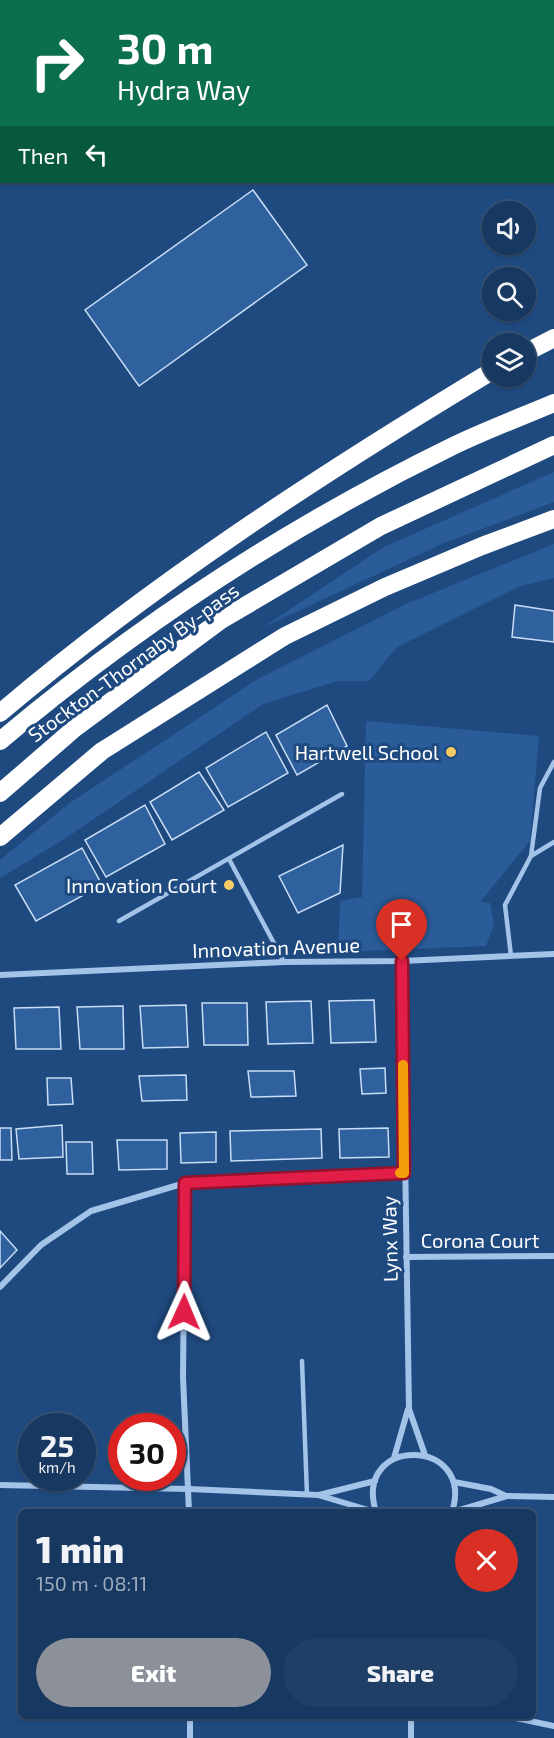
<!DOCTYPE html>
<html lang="en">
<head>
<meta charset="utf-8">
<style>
  :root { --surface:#173860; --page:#203f66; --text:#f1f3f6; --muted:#9eacbd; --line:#365275; --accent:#8c9099 }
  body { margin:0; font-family:"Exo 2",sans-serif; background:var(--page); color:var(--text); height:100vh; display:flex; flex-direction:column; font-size:22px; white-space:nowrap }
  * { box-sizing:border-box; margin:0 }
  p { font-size:20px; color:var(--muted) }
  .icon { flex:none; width:33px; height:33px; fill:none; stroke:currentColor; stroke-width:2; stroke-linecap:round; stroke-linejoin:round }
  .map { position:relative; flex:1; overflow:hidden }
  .side { position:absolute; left:18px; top:1509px; width:518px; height:210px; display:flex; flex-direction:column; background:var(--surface); border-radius:9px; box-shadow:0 2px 4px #0004,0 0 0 2px var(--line) }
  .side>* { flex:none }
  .top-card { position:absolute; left:0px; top:0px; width:555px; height:183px; box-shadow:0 2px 4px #0004,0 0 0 2px var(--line); background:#0b6e4f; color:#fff; overflow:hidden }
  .tools { position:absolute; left:482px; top:201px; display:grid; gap:12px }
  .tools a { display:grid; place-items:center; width:54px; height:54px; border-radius:50%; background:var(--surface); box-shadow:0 2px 4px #0004,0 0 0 2px var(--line); font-size:30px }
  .speed { position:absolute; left:18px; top:1413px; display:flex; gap:12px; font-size:30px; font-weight:700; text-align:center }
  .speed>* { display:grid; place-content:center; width:78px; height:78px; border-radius:50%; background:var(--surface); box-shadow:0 2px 4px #0004,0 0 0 2px var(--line); line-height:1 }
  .speed small { font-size:15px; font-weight:400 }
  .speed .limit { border:9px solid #d22; background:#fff; color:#111 }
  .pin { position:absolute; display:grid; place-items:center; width:51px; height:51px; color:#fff; margin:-62px -26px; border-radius:50% 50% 50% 0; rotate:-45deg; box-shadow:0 0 6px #0007 }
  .pin .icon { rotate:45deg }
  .me { position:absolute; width:66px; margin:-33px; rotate:1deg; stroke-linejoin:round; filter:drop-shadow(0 0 4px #0008) }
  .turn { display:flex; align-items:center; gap:21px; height:126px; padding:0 18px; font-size:27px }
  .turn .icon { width:78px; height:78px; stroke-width:2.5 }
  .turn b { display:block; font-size:42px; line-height:51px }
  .then { display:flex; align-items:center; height:57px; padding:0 18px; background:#0003; gap:12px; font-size:22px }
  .round { display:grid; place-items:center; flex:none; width:63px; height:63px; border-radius:32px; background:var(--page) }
  .head { display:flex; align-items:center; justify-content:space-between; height:102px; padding:0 18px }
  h1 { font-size:36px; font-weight:800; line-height:45px }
  .primary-button { display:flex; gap:12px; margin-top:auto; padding:12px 18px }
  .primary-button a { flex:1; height:69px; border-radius:36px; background:var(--accent); color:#fff; font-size:24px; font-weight:800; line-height:69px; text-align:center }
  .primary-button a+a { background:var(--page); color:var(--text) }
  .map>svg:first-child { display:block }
  .green { fill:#295c99 }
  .building { fill:#2f619e; stroke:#c8ddf6; stroke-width:1.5 }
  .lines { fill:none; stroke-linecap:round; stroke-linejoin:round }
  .lane { stroke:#a4c3e8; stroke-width:4.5 }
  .street { stroke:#a4c3e8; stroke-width:6 }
  .highway { stroke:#fff; stroke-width:18 }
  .route-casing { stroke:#92132f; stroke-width:15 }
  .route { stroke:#e11d48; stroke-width:10 }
  .slow { stroke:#f59e0b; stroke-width:10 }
  .poi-dot { fill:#f6cb64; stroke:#1f4a80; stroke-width:2 }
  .labels { text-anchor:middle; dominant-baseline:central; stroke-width:6; stroke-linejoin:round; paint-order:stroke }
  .street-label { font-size:20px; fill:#fff; stroke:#1f4a80 }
  .poi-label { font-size:20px; fill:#fff; stroke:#1f4a80; text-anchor:end }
</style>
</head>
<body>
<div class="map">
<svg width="554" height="1738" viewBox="0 0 554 1738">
  <rect width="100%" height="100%" fill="#1f4a80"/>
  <g class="green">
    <path d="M554 472V502L444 543 262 628 384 547Z"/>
    <path d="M554 544V578L520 586 397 647 369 681H338L263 704 66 838 0 878V860L71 802 258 679 406 604Z"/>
    <path d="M366 721 539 736 530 841 480 902 490 903 494 924 486 946 338 952 340 901 362 897Z"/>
  </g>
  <g class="building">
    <path d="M0 0H111L2 2V18Z"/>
    <path d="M253 190 307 265 139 386 85 310Z"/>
    <path d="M515 605 554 611V642L512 637Z"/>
    <path d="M327 705 347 746 297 775 276 735Z"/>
    <path d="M266 732 288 773 228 807 206 768Z"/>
    <path d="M199 772 224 810 172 840 150 802Z"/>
    <path d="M145 805 165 844 106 877 85 840Z"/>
    <path d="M343 845 340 893 298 913 279 876Z"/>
    <path d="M82 848 102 885 36 921 15 885Z"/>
    <path d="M374 1000 376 1042 331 1043 329 1001Z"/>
    <path d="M311 1001 313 1043 268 1044 266 1002Z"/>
    <path d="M202 1003H247L248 1045H204Z"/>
    <path d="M186 1005 188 1047 143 1048 140 1006Z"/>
    <path d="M123 1006 124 1049H80L77 1007Z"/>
    <path d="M59 1007 61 1049H16L14 1008Z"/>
    <path d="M385 1068 386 1093 362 1094 360 1069Z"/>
    <path d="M248 1071H294L296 1096 251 1097Z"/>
    <path d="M186 1075 187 1100 142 1101 139 1076Z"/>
    <path d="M47 1078H71L73 1104 48 1105Z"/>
    <path d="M62 1125 63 1157 19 1159 16 1129Z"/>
    <path d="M0 1128H11L12 1160H0Z"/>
    <path d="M388 1128 389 1157 340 1158 339 1129Z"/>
    <path d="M321 1129 322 1158 231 1161 230 1131Z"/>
    <path d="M216 1132V1162L181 1163 180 1133Z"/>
    <path d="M117 1140H167V1169L119 1170Z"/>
    <path d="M66 1142H92L93 1174H67Z"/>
    <path d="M0 1231 17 1250 0 1268Z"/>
  </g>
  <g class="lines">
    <g class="lane">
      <path d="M496 0 497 2"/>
      <path d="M0 111 2 110"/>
      <path d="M554 762 540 788 531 856 554 842"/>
      <path d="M229 859 284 962"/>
      <path d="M119 921 342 794"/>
      <path d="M511 956 505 905 531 856"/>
      <path d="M302 1361 307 1495"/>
    </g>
    <g class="street">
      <path d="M258 0 259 2"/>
      <path d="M246 2 249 0"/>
      <path d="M402 961 409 1409 425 1455"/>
      <path d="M0 975 284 962 402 961 554 954"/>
      <path d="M185 1183 183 1377 189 1512"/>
      <path d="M406 1257 554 1256"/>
      <path d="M0 1287 41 1245 91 1211 185 1183 404 1173"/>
      <path d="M394 1458 408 1409"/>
      <path d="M454 1482 491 1489 506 1496"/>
      <path d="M0 1485 189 1489 318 1495 375 1512"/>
      <path d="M319 1495 375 1481"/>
      <path d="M376 1512C352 1435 476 1437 452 1512"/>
      <path d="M453 1512 507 1496 554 1497"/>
      <path d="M190 1716V1738"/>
      <path d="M506 1716 554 1726"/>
      <path d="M411 1738V1716"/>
    </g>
    <g class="highway">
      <path d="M525 353 554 338"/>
      <path d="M0 713C152 584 321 474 492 371"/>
      <path d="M0 741C138 625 291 525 453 446 486 430 521 417 554 403"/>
      <path d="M0 793 75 728 221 620 381 526 554 445"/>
      <path d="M0 837 102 751 285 636 385 587 482 546 554 519"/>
    </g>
  </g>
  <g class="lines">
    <g class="route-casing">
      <path id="route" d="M184 1312 185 1183 404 1173 402 961"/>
    </g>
    <use href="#route" class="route"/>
    <path class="slow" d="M400 1173H404L403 1065"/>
  </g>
  <g class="poi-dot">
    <circle cx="451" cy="752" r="6"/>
    <circle cx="229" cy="885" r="6"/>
  </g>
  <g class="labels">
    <g class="street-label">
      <text transform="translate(133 662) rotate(-36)">Stockton-Thornaby By-pass</text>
      <text transform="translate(276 947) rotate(-2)">Innovation Avenue</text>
      <text transform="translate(389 1239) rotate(-91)">Lynx Way</text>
      <text x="480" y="1240">Corona Court</text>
    </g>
    <g class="poi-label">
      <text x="439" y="752">Hartwell School</text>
      <text x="217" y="885">Innovation Court</text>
    </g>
  </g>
</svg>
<div class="tools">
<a><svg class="icon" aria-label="sound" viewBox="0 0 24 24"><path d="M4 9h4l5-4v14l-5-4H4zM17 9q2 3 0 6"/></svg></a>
<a><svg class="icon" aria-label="search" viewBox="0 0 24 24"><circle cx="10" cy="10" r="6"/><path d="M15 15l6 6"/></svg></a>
<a><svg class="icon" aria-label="layers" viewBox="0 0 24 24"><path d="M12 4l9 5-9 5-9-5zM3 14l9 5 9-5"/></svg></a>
</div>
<div class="speed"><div>25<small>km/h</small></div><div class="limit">30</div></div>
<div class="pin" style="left:402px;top:961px;background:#d93025"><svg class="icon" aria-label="arrive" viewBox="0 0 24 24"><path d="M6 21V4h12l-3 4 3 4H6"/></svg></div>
<svg class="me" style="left:184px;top:1312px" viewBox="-20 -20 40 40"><path d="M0-17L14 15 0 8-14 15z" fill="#e11d48" stroke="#fff" stroke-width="4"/></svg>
<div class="top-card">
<div class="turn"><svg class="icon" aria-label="right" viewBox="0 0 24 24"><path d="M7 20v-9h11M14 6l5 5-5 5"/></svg><div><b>30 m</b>Hydra Way</div></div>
<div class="then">Then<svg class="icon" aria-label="left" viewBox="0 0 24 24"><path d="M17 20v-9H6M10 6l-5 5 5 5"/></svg></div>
</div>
<section class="side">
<div class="head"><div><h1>1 min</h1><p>150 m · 08:11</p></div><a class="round" style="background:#d93025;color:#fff"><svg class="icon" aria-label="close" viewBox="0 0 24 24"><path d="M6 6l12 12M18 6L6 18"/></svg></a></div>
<div class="primary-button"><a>Exit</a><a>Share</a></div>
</section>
</div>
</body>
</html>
